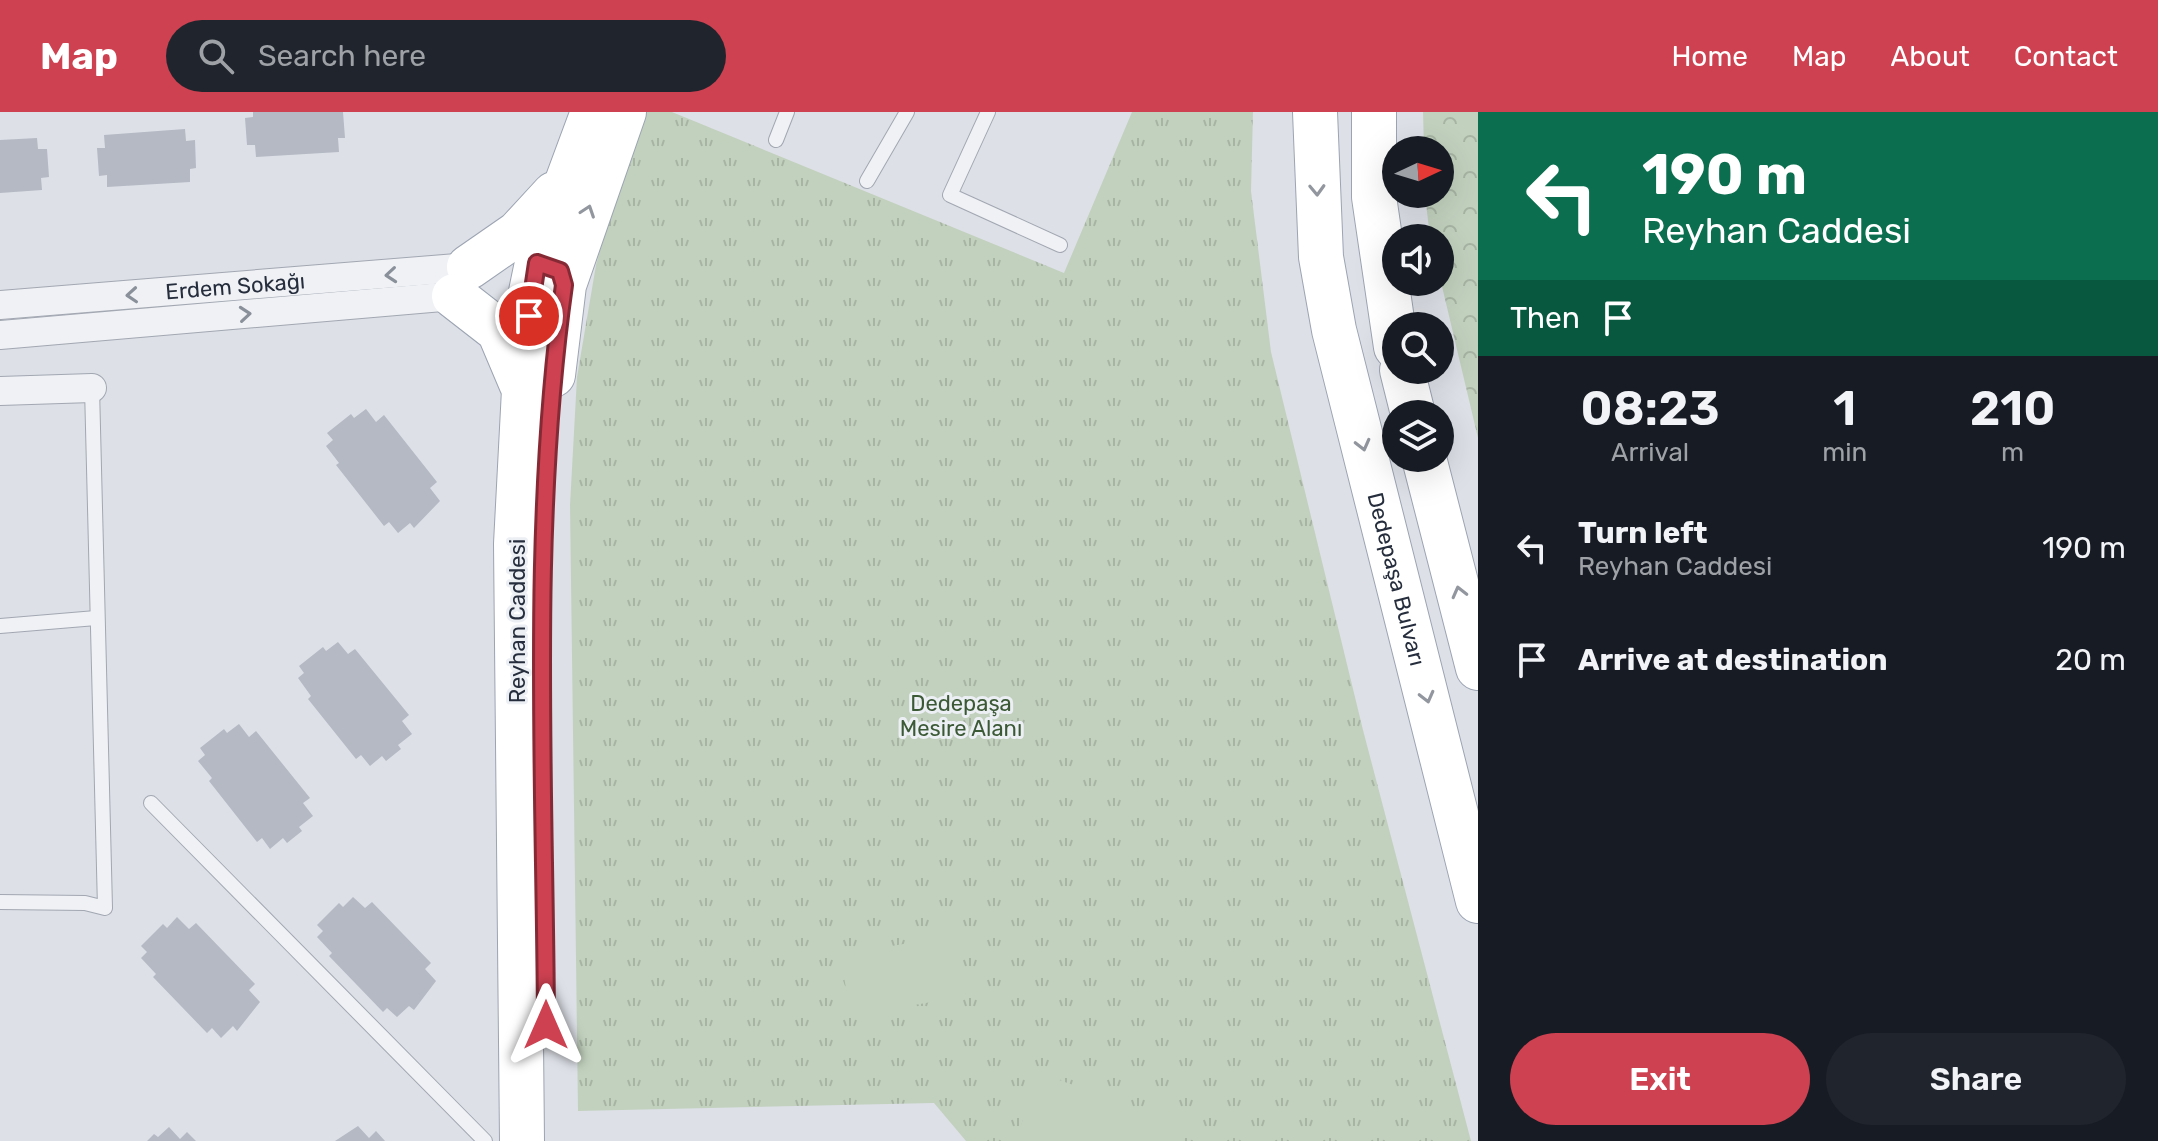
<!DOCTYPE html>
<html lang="en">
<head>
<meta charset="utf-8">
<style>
  :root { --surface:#171b24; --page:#20242c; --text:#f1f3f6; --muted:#9ea1a6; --accent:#cd4151 }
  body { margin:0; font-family:Rubik,sans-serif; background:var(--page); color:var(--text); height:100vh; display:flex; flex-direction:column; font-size:30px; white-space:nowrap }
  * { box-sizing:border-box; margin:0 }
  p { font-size:26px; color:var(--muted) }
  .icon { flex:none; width:44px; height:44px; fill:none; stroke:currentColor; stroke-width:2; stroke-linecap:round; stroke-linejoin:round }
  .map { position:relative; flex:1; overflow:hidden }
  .drawer { display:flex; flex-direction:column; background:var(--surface); width:680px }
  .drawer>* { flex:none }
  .banner { background:#0b6e4f; color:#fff; overflow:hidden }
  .needle { width:52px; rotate:86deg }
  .fabs { position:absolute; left:1382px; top:24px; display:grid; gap:16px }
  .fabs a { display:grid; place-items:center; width:72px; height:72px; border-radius:50%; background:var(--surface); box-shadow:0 8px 32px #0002; font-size:40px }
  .pin { position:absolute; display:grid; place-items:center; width:68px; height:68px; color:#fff; margin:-34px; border:4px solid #fff; border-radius:50%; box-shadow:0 2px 8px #0007 }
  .me { position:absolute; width:88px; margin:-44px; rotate:0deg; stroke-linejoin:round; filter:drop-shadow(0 0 6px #0008) }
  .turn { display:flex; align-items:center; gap:28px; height:168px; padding:0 32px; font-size:36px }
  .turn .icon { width:104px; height:104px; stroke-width:2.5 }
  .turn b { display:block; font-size:56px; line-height:68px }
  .then { display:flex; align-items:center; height:76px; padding:0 32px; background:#0003; gap:16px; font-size:30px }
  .eta { display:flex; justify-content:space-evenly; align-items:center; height:136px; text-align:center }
  .eta b { font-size:48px; font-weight:600; line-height:56px }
  .primary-button { display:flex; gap:16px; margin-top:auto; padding:16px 32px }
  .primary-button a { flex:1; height:92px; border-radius:48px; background:var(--accent); color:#fff; font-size:32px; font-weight:600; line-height:92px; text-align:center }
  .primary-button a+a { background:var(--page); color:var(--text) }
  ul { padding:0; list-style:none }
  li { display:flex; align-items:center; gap:24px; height:112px; padding:0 32px }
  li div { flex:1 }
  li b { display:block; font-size:30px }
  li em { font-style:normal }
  header { display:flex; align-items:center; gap:48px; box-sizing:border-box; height:112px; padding:0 40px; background:var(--accent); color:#fff }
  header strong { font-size:38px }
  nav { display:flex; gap:44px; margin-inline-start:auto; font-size:28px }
  .search { width:560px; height:72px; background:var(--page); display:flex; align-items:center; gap:20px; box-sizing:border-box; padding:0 28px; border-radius:44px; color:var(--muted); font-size:30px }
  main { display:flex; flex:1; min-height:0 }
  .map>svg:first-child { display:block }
  .grass { fill:url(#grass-tufts) }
  .forest { fill:url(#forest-crowns) }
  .pitch { fill:#c2d1be }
  .building { fill:#b4b9c3 }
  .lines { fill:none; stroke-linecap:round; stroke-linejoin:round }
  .service-casing { stroke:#a2a7b1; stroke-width:16 }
  .minor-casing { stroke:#a2a7b1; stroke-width:30 }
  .primary-casing { stroke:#9ca4b2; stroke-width:46 }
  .service { stroke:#eff1f5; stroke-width:14 }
  .minor { stroke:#eff1f5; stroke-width:28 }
  .primary { stroke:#fff; stroke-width:44 }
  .oneway { stroke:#92969e }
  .oneway2 { stroke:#8a9099 }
  .route-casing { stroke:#852a35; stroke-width:20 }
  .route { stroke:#cd4151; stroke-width:14 }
  .labels { text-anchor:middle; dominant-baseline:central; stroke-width:6; stroke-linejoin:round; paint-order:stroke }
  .street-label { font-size:22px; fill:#262e3d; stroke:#eceff4 }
  .park-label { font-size:22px; fill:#3a5934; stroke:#eceff4 }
</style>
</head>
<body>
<header>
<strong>Map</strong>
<div class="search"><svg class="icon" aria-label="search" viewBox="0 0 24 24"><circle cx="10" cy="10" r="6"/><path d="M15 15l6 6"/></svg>Search here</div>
<nav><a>Home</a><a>Map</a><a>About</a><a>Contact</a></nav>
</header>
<main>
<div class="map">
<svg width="1478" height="1029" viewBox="0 0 1478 1029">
  <defs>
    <pattern id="grass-tufts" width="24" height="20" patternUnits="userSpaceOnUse" patternTransform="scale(2)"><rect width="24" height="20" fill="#c2d1be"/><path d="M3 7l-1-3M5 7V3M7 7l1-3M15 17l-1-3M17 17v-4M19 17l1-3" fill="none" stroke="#a7b4a4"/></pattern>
    <pattern id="forest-crowns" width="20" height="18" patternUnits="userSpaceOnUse" patternTransform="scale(2)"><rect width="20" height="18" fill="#c2d1be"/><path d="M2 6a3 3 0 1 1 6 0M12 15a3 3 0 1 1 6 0" fill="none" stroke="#a7b4a4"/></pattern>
  </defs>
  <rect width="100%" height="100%" fill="#dde0e7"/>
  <path class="grass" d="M638 0H672L1064 161 1132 0H1253L1251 79 1271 240 1363 618 1471 1029H966L934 991 578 999 570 393 577 265 596 153Z"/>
  <path class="forest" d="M1423 0H1478V326L1440 166V126H1430L1425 82H1440V38H1424Z"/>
  <g class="pitch">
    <path d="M955 823 966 884 851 904 840 843Z"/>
    <path d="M1040 961 1189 1015 1184 1029H1015Z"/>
  </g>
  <g class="building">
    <path d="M253 0H343L345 26H338L339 40 256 45 255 33H247L245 6 253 5Z"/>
    <path d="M185 17 186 29 195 28 196 56 190 57V70L107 75V63L99 64 97 36H105L104 23Z"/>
    <path d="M37 26 38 37H47L49 65 41 66 42 78 0 81V28Z"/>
    <path d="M366 297 376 310 384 303 437 370 430 376 440 389 414 416 410 411 398 421 389 410 384 414 336 353 339 351 326 334 333 328 327 321 351 302 354 306Z"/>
    <path d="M338 530 348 542 355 537 409 603 402 609 412 622 398 633 401 637 386 649 382 644 370 654 361 643 356 647 308 587 311 584 298 566 304 561 299 554 323 535 326 539Z"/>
    <path d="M239 612 249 625 256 619 310 686 303 691 313 704 299 715 302 719 287 731 283 726 270 737 262 726 257 730 209 669 212 666 198 649 205 643 200 636 224 617 227 621Z"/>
    <path d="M353 785 365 796 372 790 431 851 425 857 436 869 414 898 409 894 397 905 387 896 383 900 329 844 332 841 317 825 323 819 317 813 339 791 343 795Z"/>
    <path d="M177 805 189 817 196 811 255 872 249 878 260 890 237 919 233 914 221 926 212 916 207 921 153 865 156 862 141 846 147 840 141 834 163 812 167 816Z"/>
    <path d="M358 1014 369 1026 376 1019 385 1029H335Z"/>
    <path d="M169 1015 180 1027 187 1020 196 1029H147L154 1022 158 1025Z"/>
  </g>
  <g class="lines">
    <g class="service-casing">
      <g id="service">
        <path d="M988 0 950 83 1060 133"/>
        <path d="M776 28 787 0"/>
        <path d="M867 69 907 0"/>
        <path d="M0 514 96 506"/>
        <path d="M151 691 485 1029"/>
        <path d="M0 790 85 791 105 796 92 276"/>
      </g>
    </g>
    <g class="minor-casing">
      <g id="minor">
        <path id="s1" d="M0 193 469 155"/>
        <path d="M0 223 454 184"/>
        <path d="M0 279 92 276"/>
      </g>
    </g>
    <g class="primary-casing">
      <g id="primary">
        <path id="s2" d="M1315 0 1321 145 1334 218 1478 789"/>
        <path d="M1374 0V85L1396 235"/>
        <path d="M469 155 518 121 554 82"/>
        <path d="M454 184 499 219 521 271"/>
        <path d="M1402 258 1413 302"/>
        <path d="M553 263 564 173 624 0"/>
        <path d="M1424 346 1478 556"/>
        <path d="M522 1029 516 432 524 278 531 180 537 151 593 0"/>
      </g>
    </g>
    <use href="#service" class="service"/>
    <use href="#minor" class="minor"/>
    <use href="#primary" class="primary"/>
  </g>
  <defs><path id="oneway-chevron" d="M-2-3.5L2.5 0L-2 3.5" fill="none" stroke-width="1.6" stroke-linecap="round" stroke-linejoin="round" transform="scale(2)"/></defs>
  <g class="oneway">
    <use href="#oneway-chevron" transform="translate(1317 78) rotate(88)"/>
    <use href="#oneway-chevron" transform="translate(588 99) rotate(-71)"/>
    <use href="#oneway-chevron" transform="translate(1363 333) rotate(76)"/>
    <use href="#oneway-chevron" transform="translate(1459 480) rotate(-104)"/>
    <use href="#oneway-chevron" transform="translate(1427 585) rotate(76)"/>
  </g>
  <g class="oneway2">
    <use href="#oneway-chevron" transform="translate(391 163) rotate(175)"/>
    <use href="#oneway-chevron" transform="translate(132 183) rotate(176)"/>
    <use href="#oneway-chevron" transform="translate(245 202) rotate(-5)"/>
  </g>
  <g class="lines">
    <g class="route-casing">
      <path id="route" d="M529 204 537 151 560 159 564 173C530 414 545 669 546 913"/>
    </g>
    <use href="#route" class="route"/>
  </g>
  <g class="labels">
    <g class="street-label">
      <text stroke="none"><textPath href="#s1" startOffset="236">Erdem Sokağı</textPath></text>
      <text stroke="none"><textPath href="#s2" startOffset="476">Dedepaşa Bulvarı</textPath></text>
      <text transform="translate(517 509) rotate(-90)">Reyhan Caddesi</text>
    </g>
    <g class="park-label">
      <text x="961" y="591">Dedepaşa<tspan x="961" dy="25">Mesire Alanı</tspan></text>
    </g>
  </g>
</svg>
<div class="fabs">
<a><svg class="needle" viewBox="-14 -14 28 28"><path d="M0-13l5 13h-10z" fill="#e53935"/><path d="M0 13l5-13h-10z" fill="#9ea1a6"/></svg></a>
<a><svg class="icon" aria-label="sound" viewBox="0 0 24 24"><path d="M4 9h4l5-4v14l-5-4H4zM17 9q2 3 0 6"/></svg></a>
<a><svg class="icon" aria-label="search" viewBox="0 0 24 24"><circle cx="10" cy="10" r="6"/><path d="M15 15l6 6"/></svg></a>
<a><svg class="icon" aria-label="layers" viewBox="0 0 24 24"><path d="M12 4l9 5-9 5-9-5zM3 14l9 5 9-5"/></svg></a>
</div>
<div class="pin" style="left:529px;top:204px;background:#d93025"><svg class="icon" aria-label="arrive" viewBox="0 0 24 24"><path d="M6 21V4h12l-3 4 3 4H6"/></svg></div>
<svg class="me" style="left:546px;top:913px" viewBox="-20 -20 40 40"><path d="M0-17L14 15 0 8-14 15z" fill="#cd4151" stroke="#fff" stroke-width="4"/></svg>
</div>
<section class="drawer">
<div class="banner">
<div class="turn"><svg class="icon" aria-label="left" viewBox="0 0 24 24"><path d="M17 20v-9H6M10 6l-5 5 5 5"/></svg><div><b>190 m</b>Reyhan Caddesi</div></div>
<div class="then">Then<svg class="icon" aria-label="arrive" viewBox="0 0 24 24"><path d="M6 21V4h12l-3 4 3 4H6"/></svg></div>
</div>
<div class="eta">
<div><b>08:23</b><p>Arrival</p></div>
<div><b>1</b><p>min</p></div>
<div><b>210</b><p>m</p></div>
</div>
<ul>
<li><svg class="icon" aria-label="left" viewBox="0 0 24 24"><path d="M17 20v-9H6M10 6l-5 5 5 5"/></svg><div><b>Turn left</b><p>Reyhan Caddesi</p></div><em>190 m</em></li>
<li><svg class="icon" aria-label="arrive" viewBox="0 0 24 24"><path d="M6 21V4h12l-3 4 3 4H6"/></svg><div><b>Arrive at destination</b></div><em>20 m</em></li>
</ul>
<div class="primary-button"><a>Exit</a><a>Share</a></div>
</section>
</main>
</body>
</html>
